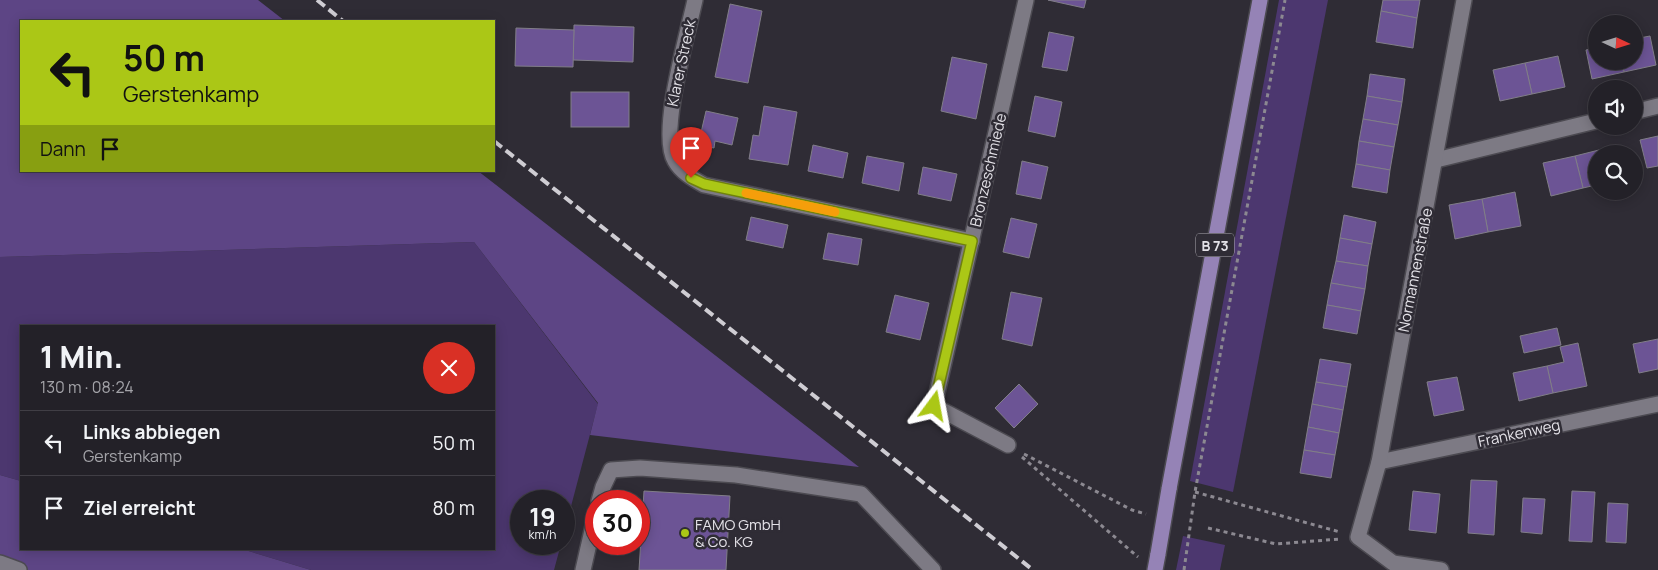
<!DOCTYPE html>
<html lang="de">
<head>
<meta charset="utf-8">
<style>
  :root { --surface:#232128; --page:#2b2930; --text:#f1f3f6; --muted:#a3a3a8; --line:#403e45 }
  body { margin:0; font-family:Manrope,sans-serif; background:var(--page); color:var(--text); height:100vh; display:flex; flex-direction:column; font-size:19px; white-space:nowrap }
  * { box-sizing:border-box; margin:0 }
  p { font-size:16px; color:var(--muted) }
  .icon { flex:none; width:28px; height:28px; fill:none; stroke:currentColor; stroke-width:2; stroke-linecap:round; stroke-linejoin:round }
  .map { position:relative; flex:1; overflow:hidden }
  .drawer { position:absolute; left:20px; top:325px; width:475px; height:225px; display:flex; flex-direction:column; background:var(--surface); border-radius:0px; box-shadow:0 2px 12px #0003,0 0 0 1px var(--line) }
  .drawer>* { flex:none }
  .guide { position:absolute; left:20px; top:20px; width:475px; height:152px; border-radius:0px; box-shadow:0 2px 12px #0003,0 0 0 1px var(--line); background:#abc716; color:#111; overflow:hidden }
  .needle { width:32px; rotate:94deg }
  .tools { position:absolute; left:1588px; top:15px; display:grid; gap:10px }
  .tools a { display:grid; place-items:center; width:55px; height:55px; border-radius:50%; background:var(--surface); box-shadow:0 2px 12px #0003,0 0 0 1px var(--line); font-size:25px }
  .speed { position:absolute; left:510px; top:490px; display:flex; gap:10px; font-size:25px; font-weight:700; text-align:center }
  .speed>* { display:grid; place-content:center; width:65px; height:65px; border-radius:50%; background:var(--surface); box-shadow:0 2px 12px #0003,0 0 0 1px var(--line); line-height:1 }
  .speed small { font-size:12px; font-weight:400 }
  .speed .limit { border:8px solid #d22; background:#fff; color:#111 }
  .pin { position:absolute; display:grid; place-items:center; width:42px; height:42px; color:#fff; margin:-51px -21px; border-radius:50% 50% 50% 0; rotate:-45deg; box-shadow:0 0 5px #0007 }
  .pin .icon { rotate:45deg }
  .me { position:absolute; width:55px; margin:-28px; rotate:13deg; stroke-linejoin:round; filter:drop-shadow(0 0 4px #0008) }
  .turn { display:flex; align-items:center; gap:18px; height:105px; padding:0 20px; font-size:22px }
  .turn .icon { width:65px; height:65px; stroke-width:2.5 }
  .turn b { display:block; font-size:35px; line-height:42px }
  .then { display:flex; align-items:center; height:48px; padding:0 20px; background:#0003; gap:10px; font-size:19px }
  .round { display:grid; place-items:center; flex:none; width:52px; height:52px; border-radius:26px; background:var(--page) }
  .head { display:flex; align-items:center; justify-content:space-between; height:85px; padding:0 20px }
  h1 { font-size:30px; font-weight:800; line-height:38px }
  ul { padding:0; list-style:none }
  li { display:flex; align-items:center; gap:15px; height:65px; padding:0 20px; border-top:1px solid var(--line) }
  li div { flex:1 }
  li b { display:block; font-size:19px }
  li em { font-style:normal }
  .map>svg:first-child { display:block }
  .green { fill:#4c376f }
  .forest { fill:#5d4585 }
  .building { fill:#6c5495; stroke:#817e88 }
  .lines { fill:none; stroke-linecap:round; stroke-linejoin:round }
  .street-casing { stroke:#4c4a51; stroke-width:18 }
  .primary-casing { stroke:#4c4a51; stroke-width:18 }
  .path { stroke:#8c8991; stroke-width:3; stroke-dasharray:4 4; stroke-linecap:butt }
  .street { stroke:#7d7a84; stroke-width:15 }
  .primary { stroke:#9583b6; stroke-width:15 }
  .rail { stroke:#cfcdd3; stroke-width:4; stroke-dasharray:10 5; stroke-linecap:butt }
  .primary-bridge-casing { stroke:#4c4a51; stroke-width:18; stroke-linecap:butt }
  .primary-bridge { stroke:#9583b6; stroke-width:15 }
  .route-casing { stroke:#6f810e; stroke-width:12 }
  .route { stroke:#abc716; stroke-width:9 }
  .slow { stroke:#f59e0b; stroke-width:9 }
  .poi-dot { fill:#abc716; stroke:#2f2c35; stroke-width:2 }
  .labels { text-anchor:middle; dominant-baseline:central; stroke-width:5; stroke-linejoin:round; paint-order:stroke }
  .shield { fill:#2f2c35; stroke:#aeabb2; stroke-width:1 }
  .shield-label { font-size:14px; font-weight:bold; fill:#e4e2e8 }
  .street-label { font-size:15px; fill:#e4e2e8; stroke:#2f2c35 }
  .poi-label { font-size:15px; fill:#e4e2e8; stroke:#2f2c35; text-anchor:start }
</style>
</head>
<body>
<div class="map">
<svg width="1658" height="570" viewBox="0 0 1658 570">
  <rect width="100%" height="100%" fill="#2f2c35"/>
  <g class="green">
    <path d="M1279 0H1328L1233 492 1190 481Z"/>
    <path d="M474 242 598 404 564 533V501H521V544H561L554 570H311L242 549H494V326H21V481L0 475V257Z"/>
    <path d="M1183 536 1225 545 1220 570H1176Z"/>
  </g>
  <g class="forest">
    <path d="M0 0H258L285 21H21V171H478L859 467 590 435 598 403 474 242 0 257Z"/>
    <path d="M0 475 21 481V549H242L311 570H0Z"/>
  </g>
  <g class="building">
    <path d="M1048 0H1086L1084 8Z"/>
    <path d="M1383 0H1420L1417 18 1381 11Z"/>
    <path d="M730 4 762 11 748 83 715 77Z"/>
    <path d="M1381 11 1417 18 1413 48 1376 42Z"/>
    <path d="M574 25 634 27 633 62 573 60Z"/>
    <path d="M516 28 574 30 573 67 515 66Z"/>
    <path d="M1049 32 1074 37 1067 71 1042 67Z"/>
    <path d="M1650 36 1656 65 1624 72 1622 61H1634V39Z"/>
    <path d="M1596 48V61H1622L1624 72 1592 79 1586 50Z"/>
    <path d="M1558 56 1565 87 1532 94 1525 63Z"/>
    <path d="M952 57 987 64 976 119 941 111Z"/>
    <path d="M1525 63 1532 94 1500 101 1493 70Z"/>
    <path d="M1370 74 1405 79 1402 102 1367 96Z"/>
    <rect x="571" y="92" width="58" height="35"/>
    <path d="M1035 96 1062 102 1055 137 1028 131Z"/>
    <path d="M1367 96 1402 102 1398 125 1363 119Z"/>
    <path d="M764 106 797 112 788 165 749 159 753 135 759 136Z"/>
    <path d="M706 111 738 118 732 145 715 141 714 148 704 146 706 138 700 137Z"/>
    <path d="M1363 119 1398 125 1394 147 1359 141Z"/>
    <path d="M1658 136V166L1647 168 1640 140Z"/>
    <path d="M1359 141 1394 147 1390 170 1356 164Z"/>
    <path d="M813 145 848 153 843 178 808 171Z"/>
    <path d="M1607 148 1608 154H1596V185L1583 188 1575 156Z"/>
    <path d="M867 156 904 163 899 191 862 183Z"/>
    <path d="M1575 156 1583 188 1551 196 1543 163Z"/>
    <path d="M1022 161 1048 167 1041 199 1016 194Z"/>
    <path d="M1356 164 1390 170 1387 193 1352 187Z"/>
    <path d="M923 167 957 174 951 201 918 194Z"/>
    <path d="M1515 192 1521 226 1488 232 1482 199Z"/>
    <path d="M1482 199 1488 232 1455 239 1449 205Z"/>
    <path d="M1344 215 1376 222 1372 244 1340 238Z"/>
    <path d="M751 217 788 225 783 248 746 240Z"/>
    <path d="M1011 218 1037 224 1029 258 1003 252Z"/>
    <path d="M828 233 862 239 858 265 823 259Z"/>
    <path d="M1340 238 1372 244 1368 266 1336 261Z"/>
    <path d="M1336 261 1368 266 1365 289 1331 283Z"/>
    <path d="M1331 283 1365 289 1361 311 1327 305Z"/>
    <path d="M1011 292 1042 298 1032 346 1002 339Z"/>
    <path d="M895 295 929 303 920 340 886 332Z"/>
    <path d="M1327 305 1361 311 1357 334 1323 328Z"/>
    <path d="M1557 328 1561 345 1524 353 1520 336Z"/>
    <path d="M1658 339V369L1639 373 1633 344Z"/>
    <path d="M1578 343 1587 386 1553 393 1547 366 1564 362 1560 347Z"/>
    <path d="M1320 359 1351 364 1347 387 1316 382Z"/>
    <path d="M1547 366 1553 393 1519 401 1513 373Z"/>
    <path d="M1457 377 1464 410 1434 416 1427 382Z"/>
    <path d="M1316 382 1347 387 1343 410 1312 404Z"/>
    <path d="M1019 384 1038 404 1014 428 995 408Z"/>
    <path d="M1312 404 1343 410 1339 433 1308 427Z"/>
    <path d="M1308 427 1339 433 1335 455 1304 450Z"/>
    <path d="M1304 450 1335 455 1331 478 1300 473Z"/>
    <path d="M1471 480 1497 481 1494 535 1468 533Z"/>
    <path d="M644 491 730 496 726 570H639Z"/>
    <path d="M1413 491 1440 494 1436 533 1409 530Z"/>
    <path d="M1572 491 1595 492 1592 542 1569 541Z"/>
    <path d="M1523 498 1545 499 1542 534 1521 532Z"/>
    <path d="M1608 503 1628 504 1626 543 1606 542Z"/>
  </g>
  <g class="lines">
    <g class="street-casing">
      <g id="street">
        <path d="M695 0C688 33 658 134 675 161 681 172 693 179 704 185L972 241"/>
        <path d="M1634 112 1658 106"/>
        <path d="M1436 160 1596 121"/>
        <path d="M1008 445 934 406 1026 0"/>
        <path d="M1379 462 1658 404"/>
        <path d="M599 501 603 487 611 470 640 468 736 475 861 494 933 570"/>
        <path d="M0 563 19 570"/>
        <path d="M583 570 596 513"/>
        <path d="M1441 570 1393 563 1358 537 1379 462 1464 0"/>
      </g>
    </g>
    <g class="primary-casing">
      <g id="primary">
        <path d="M1169 489 1260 0"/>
        <path d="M1155 570 1158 554"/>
      </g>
    </g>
    <g class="path">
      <path d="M1024 454 1132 510 1146 514"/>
      <path d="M1022 457 1138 557"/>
      <path d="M1195 492 1340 532"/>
      <path d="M1208 528 1276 544 1340 539"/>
      <path d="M1184 570 1195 492 1285 0"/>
    </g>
    <use href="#street" class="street"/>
    <use href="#primary" class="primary"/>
    <g class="rail">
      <path d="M317 0 343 21"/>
      <path d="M494 141 1033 570"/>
    </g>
    <g class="primary-bridge-casing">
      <path id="primary-bridge" d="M1158 554 1169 489"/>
    </g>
    <use href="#primary-bridge" class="primary-bridge"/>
  </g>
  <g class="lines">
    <g class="route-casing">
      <path id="route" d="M691 178 704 184 972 241 934 406"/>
    </g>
    <use href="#route" class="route"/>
    <path class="slow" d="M746 193 835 212"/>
  </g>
  <circle class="poi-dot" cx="685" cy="533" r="5"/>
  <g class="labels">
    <rect class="shield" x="1196" y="233.5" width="38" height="23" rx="4"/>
    <g class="shield-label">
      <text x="1215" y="245">B 73</text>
    </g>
    <g class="street-label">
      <text transform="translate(681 63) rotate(-78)">Klarer Streck</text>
      <text transform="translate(988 170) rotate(-77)">Bronzeschmiede</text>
      <text transform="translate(1415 270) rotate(-79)">Normannenstraße</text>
      <text transform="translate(1519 433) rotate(-12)">Frankenweg</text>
    </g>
    <g class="poi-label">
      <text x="695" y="524">FAMO GmbH<tspan x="695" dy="17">&amp; Co. KG</tspan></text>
    </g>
  </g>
</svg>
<div class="tools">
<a><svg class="needle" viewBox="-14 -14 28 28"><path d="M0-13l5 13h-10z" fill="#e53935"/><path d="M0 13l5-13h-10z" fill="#a3a3a8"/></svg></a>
<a><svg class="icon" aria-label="sound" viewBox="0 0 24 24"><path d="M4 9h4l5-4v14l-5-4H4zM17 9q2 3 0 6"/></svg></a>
<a><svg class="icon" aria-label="search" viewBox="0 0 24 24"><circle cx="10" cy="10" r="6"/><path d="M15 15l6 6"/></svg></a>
</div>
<div class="speed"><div>19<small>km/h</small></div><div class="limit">30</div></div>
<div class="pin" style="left:691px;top:178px;background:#d93025"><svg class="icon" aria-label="arrive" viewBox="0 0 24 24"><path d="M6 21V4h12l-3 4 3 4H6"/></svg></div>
<svg class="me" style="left:934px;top:406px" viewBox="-20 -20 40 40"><path d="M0-17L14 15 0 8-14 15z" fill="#abc716" stroke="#fff" stroke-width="4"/></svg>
<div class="guide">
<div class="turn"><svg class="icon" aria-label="left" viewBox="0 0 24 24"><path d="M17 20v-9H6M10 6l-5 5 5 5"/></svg><div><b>50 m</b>Gerstenkamp</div></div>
<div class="then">Dann<svg class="icon" aria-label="arrive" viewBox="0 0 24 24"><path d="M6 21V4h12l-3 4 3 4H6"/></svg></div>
</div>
<section class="drawer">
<div class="head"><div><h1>1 Min.</h1><p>130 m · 08:24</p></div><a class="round" style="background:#d93025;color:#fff"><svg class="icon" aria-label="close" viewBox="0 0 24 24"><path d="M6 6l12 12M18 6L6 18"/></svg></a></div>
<ul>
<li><svg class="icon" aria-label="left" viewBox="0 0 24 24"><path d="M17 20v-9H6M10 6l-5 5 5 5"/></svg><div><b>Links abbiegen</b><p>Gerstenkamp</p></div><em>50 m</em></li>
<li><svg class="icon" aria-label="arrive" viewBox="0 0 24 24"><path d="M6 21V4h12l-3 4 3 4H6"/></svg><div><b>Ziel erreicht</b></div><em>80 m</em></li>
</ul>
</section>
</div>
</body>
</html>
